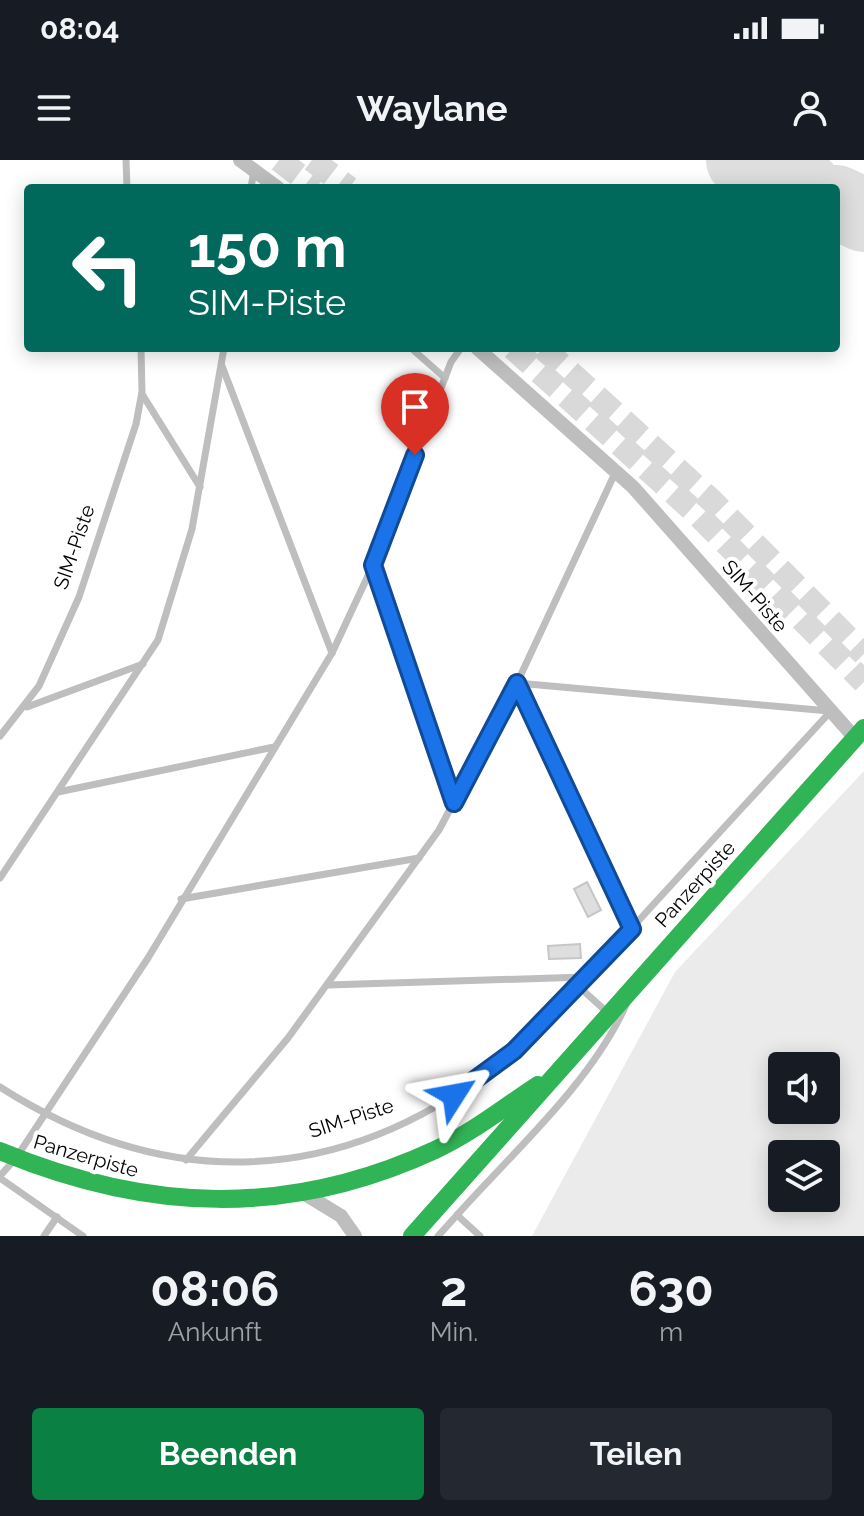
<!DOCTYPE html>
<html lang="de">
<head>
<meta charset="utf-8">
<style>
  :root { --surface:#171b24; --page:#242831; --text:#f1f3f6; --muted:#9ea1a6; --accent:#0b8043 }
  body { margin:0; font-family:Raleway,sans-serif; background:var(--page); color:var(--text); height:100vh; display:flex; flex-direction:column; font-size:30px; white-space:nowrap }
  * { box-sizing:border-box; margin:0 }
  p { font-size:26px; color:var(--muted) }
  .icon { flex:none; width:44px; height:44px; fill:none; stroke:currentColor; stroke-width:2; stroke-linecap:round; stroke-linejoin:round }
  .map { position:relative; height:1076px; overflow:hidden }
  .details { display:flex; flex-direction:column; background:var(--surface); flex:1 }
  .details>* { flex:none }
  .top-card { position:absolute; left:24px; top:24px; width:816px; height:168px; border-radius:8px; box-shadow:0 4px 20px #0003; background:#00695c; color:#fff; overflow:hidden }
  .controls { position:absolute; left:768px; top:892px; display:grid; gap:16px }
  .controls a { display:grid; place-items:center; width:72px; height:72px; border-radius:8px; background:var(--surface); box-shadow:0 4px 20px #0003; font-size:40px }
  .pin { position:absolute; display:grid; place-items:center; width:68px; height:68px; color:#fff; margin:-82px -34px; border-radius:50% 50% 50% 0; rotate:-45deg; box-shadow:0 0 8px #0007 }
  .pin .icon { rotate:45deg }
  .me { position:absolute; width:88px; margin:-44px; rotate:56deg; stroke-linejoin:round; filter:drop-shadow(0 0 6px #0008) }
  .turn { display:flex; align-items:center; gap:28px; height:168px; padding:0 32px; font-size:36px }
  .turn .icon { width:104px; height:104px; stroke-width:2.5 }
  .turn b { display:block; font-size:56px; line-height:68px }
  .eta { display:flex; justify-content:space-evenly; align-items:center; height:136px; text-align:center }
  .eta b { font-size:48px; font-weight:700; line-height:56px }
  .cta { display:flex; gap:16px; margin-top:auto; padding:16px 32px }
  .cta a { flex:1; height:92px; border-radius:8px; background:var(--accent); color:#fff; font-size:32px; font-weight:700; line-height:92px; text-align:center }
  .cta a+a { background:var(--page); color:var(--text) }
  .status { display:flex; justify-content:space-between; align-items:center; height:56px; padding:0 40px; background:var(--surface); direction:ltr }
  .status svg { height:22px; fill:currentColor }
  header { display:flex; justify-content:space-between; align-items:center; height:104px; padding:0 32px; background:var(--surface); font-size:36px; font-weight:700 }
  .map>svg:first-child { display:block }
  .green { fill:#ebebeb; fill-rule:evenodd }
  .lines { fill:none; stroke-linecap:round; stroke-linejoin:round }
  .runway { stroke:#dedede; stroke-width:74 }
  .building { fill:#dedede; stroke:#c6c6c6; stroke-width:2 }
  .highway-tunnel { stroke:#d9d9d9; stroke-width:24; stroke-dasharray:24 12; stroke-linecap:butt }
  .lane { stroke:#bebebe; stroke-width:7 }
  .street { stroke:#bebebe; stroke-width:14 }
  .fast { stroke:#30b455; stroke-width:18 }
  .route-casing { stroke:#114b97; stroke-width:20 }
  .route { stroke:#1a73e8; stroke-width:14 }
  .labels { text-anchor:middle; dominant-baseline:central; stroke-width:8; stroke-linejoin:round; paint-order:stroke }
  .street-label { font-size:20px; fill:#000; stroke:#fff }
</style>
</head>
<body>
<div class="status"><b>08:04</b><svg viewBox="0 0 49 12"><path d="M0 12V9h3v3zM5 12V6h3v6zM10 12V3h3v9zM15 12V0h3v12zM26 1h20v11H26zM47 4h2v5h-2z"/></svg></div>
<header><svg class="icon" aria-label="menu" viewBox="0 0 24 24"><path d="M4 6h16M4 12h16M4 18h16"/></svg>Waylane<svg class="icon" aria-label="person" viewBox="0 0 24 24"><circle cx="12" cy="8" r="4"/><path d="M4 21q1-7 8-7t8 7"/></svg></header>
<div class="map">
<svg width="864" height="1076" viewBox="0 0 864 1076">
  <rect width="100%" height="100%" fill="#fff"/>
  <path class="green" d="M864 611V1076H532L675 812ZM826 906V950H782V906ZM782 994H826V1038H782Z"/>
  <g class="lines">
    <g class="runway">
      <path d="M743 0 805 28"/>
      <path d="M836 42 864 55"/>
    </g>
  </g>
  <g class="building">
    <path d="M587 722 601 750 588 757 574 729Z"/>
    <path d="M580 784 581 798 549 799 548 786Z"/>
  </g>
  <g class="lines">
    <g class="highway-tunnel">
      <path d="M279 0 316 28"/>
      <path d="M312 0 349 28"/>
      <path d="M513 188 697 354 864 522"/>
      <path d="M543 188 711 340 864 494"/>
    </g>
    <g class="lane">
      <path d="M126 0 127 28"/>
      <path d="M251 28 254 10"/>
      <path d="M411 188 445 218"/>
      <path d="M222 206 332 493"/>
      <path d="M142 234 200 327"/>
      <path d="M373 405 454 643"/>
      <path d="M517 523 829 551"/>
      <path d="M517 523 632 769"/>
      <path d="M27 547 143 504"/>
      <path d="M0 576 39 526 79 437 136 264 142 232 141 188"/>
      <path d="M58 632 274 587"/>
      <path d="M0 718 158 480 192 369 224 188"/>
      <path d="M181 739 419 698"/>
      <path d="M328 825 585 817"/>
      <path d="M577 825 608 853"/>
      <path d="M0 927C166 1033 338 1027 495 907 552 862 602 801 651 747 711 682 771 616 831 551"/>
      <path d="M186 1000 288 878 439 670 517 523 616 311"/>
      <path d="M0 1016 16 998 148 798 332 493 373 405 451 202 461 188"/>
      <path d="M0 1018 83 1076"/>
      <path d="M457 1055C514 991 591 923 626 845"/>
      <path d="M44 1076 57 1057"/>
      <path d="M438 1076 457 1055 480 1076"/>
    </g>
    <g class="street">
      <path d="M240 0 278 28"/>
      <path d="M477 188 633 327 855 578"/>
      <path d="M305 1034 341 1056 355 1076"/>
    </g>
    <g class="fast">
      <path d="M0 991C147 1052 288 1058 435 990 472 973 504 947 538 925"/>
      <path d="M412 1076 864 568"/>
    </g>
  </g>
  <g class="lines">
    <g class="route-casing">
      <path id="route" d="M415 295 373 405 454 643 517 523 632 769 514 891 454 935"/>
    </g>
    <use href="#route" class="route"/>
  </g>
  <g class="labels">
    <g class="street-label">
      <text transform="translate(74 387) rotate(-71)">SIM-Piste</text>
      <text transform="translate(755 436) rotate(49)">SIM-Piste</text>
      <text transform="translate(695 724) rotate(-48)">Panzerpiste</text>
      <text transform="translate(351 958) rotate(-18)">SIM-Piste</text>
      <text transform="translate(86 996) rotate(16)">Panzerpiste</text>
    </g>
  </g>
</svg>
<div class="controls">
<a><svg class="icon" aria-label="sound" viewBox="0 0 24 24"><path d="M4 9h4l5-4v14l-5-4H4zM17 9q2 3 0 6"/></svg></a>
<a><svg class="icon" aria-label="layers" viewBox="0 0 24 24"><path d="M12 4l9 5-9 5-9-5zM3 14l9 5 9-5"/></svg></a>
</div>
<div class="pin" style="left:415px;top:295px;background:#d93025"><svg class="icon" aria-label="arrive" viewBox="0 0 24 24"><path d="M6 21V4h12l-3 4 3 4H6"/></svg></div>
<svg class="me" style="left:454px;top:935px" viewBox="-20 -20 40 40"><path d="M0-17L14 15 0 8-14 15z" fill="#1a73e8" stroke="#fff" stroke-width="4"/></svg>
<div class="top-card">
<div class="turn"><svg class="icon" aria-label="left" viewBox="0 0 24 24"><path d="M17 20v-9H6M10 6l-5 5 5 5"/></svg><div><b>150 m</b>SIM-Piste</div></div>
</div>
</div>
<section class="details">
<div class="eta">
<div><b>08:06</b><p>Ankunft</p></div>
<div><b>2</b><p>Min.</p></div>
<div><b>630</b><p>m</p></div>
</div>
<div class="cta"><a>Beenden</a><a>Teilen</a></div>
</section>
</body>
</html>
